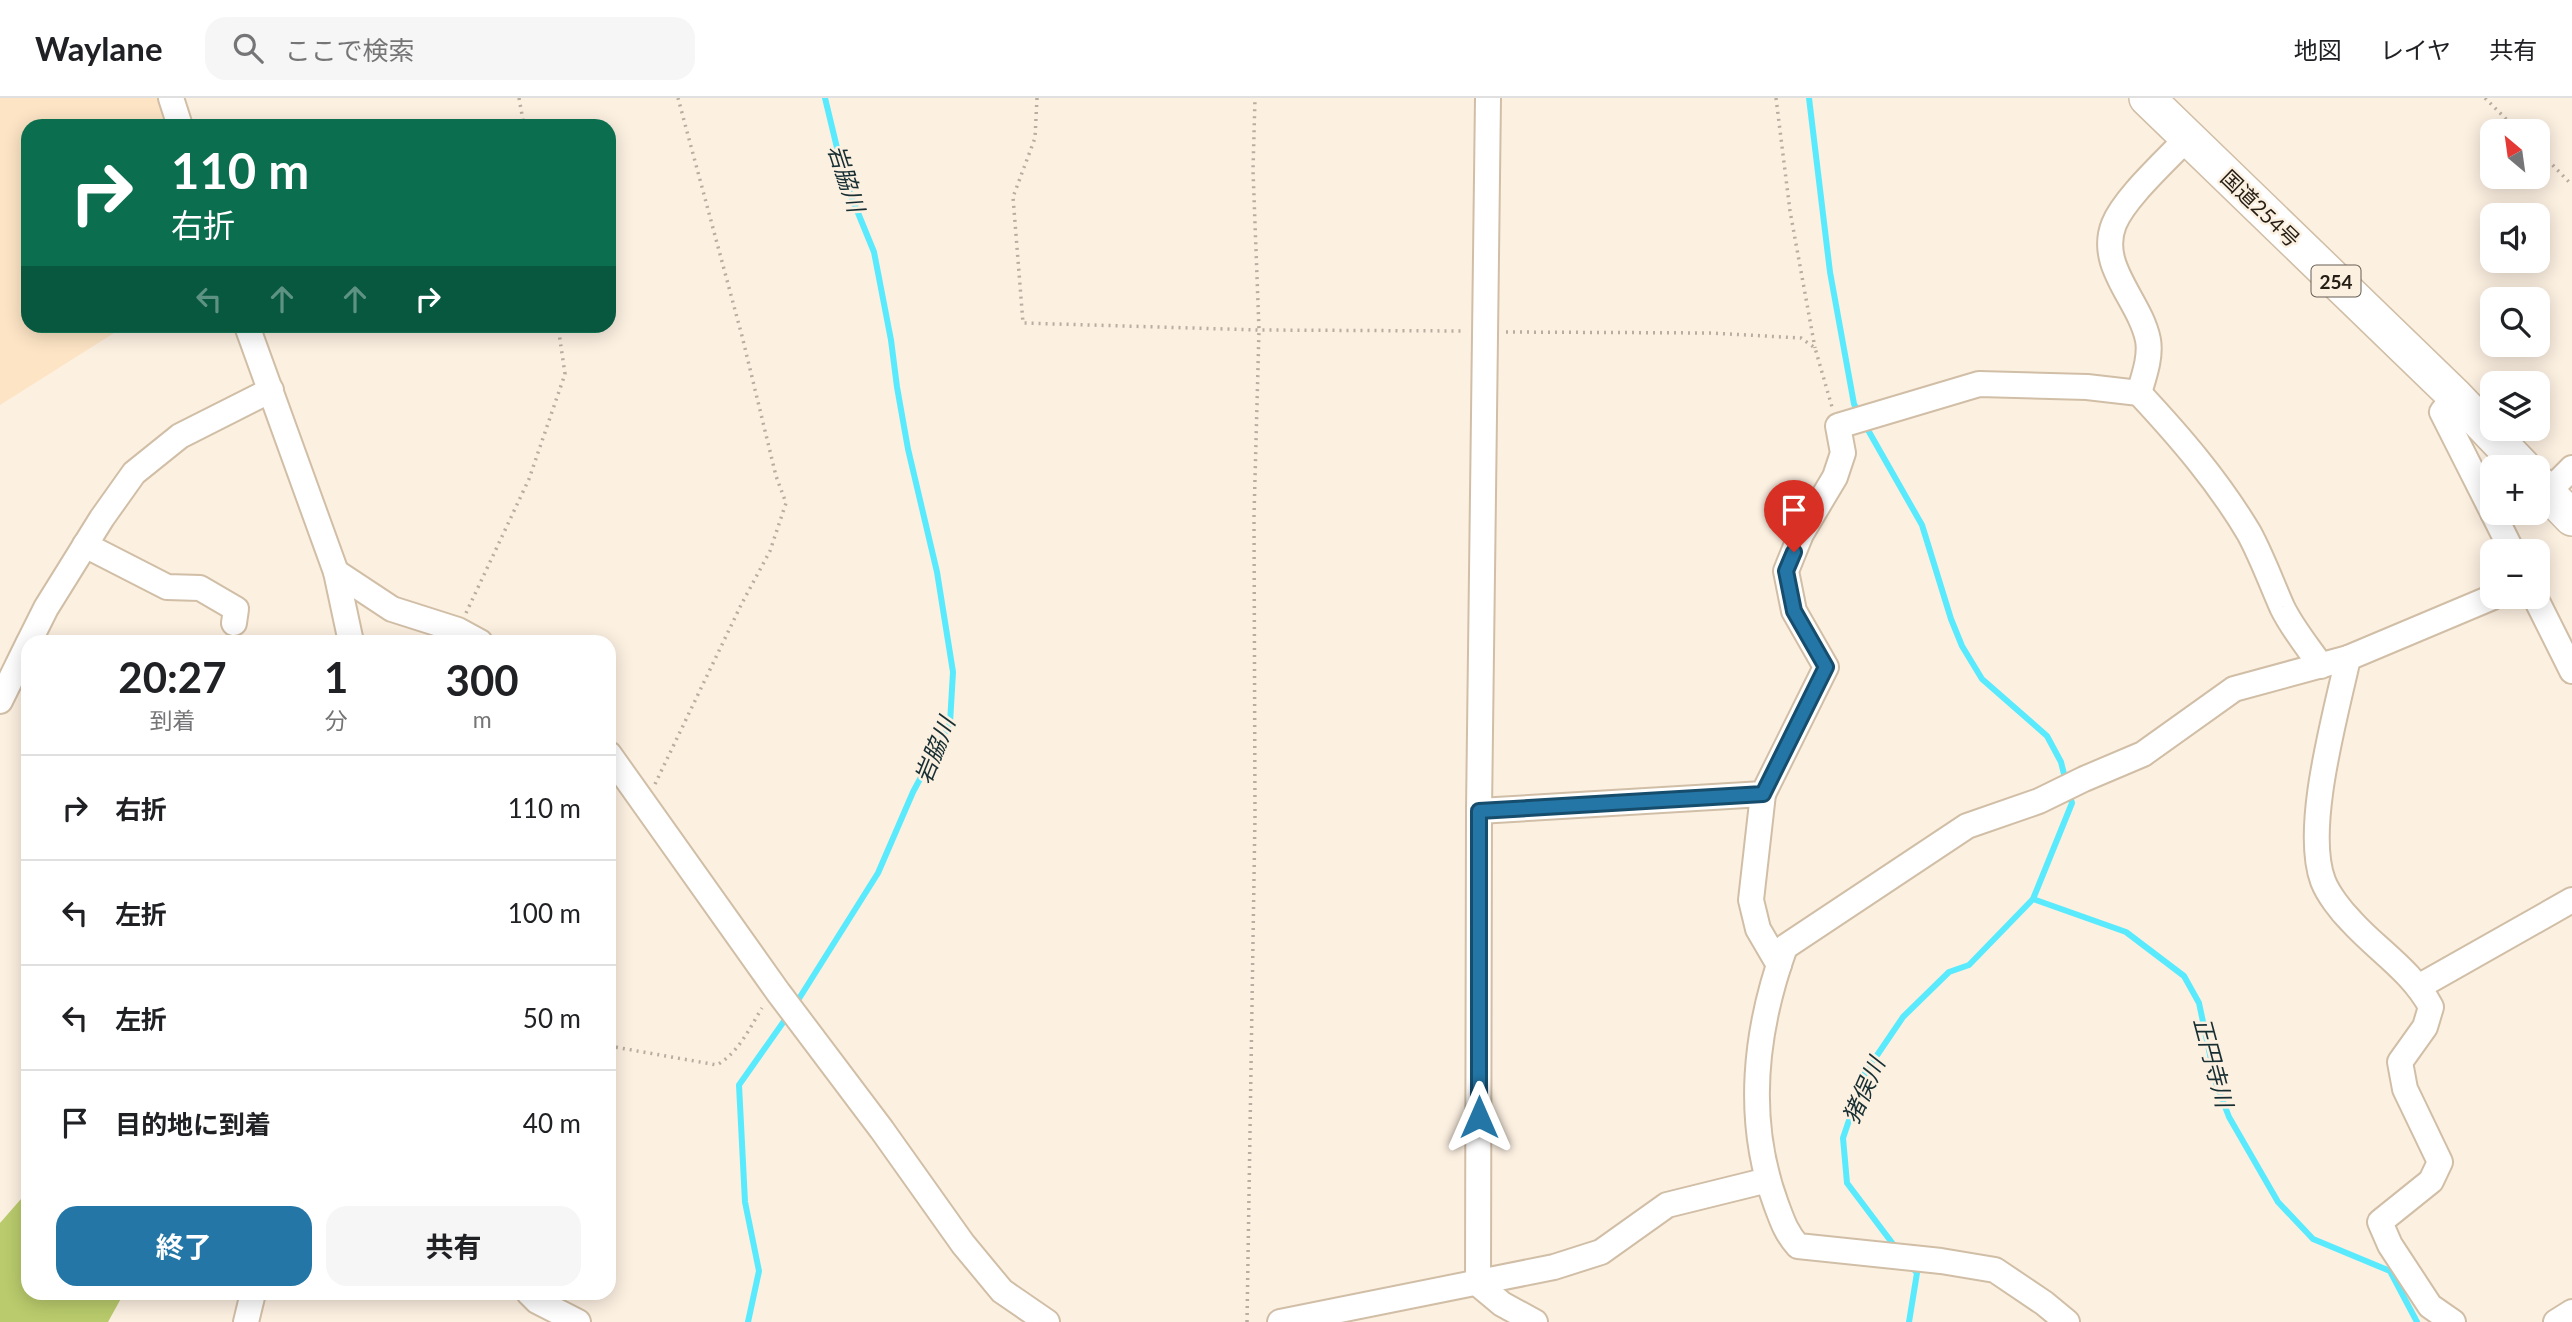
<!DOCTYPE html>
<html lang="ja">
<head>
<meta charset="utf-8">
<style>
  :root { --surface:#fff; --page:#f6f6f6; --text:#202124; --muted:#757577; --line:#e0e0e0; --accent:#2376a6 }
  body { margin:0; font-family:Lato,"Noto Sans JP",sans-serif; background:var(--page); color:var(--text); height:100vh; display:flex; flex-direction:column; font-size:26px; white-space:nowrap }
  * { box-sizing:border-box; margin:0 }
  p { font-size:23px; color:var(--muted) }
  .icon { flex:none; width:38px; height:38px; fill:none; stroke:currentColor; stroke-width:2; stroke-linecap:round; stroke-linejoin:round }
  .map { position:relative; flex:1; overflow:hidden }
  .side { position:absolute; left:21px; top:537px; width:595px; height:665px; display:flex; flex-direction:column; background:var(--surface); border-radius:21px; box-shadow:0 4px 18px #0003 }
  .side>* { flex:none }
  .guide { position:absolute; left:21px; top:21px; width:595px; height:214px; border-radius:21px; box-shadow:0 4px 18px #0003; background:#0b6e4f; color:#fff; overflow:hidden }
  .needle { width:46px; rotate:331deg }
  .fabs { position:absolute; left:2480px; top:21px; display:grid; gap:14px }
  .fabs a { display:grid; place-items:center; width:70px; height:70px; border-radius:14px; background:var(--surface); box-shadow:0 4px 18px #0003; font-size:35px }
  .pin { position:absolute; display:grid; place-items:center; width:60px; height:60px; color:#fff; margin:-72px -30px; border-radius:50% 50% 50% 0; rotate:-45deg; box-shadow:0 0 7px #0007 }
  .pin .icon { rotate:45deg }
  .me { position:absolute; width:77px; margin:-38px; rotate:0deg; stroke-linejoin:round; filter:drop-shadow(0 0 5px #0008) }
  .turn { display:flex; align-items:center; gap:24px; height:147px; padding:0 35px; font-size:32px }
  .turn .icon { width:91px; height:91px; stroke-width:2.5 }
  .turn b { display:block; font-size:49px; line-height:60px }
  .lanes { display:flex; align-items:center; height:66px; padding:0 35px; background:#0003; justify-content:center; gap:35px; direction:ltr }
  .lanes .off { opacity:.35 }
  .eta { display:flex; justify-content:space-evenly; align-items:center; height:119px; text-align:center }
  .eta b { font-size:42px; font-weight:700; line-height:49px }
  .action { display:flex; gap:14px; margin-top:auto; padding:14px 35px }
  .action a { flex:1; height:80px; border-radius:21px; background:var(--accent); color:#fff; font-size:28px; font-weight:700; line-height:80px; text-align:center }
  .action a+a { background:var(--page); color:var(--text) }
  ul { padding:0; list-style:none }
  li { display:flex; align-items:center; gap:21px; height:105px; padding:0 35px; border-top:2px solid var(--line) }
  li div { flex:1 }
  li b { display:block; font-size:26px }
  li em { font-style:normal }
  header { display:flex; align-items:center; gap:42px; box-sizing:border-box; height:98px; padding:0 35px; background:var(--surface); border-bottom:2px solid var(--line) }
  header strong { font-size:33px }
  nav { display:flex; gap:38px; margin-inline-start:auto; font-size:24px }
  .search { width:490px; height:63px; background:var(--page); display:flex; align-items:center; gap:18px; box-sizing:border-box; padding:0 24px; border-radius:21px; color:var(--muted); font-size:26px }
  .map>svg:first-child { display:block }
  .built { fill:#fde4c5 }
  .green { fill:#b9cb6c }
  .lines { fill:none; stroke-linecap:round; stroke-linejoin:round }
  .stream { stroke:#5aeafd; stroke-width:6 }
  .minor-casing { stroke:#d1bea6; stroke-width:28 }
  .highway-casing { stroke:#d1bea6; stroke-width:38 }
  .path { stroke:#b8ada0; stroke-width:3.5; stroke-dasharray:2 5; stroke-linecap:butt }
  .minor { stroke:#fff; stroke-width:24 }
  .highway { stroke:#fff; stroke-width:35 }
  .route-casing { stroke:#174d6c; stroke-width:18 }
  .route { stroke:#2376a6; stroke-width:12 }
  .labels { text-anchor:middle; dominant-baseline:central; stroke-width:5; stroke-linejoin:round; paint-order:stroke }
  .shield { fill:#fcf0e1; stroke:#665d52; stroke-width:2 }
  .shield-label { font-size:19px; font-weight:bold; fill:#251e15 }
  .street-label { font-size:21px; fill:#251e15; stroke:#fcf0e1 }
  .water-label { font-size:23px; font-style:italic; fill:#172f33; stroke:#fcf0e1 }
</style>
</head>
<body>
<header>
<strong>Waylane</strong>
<div class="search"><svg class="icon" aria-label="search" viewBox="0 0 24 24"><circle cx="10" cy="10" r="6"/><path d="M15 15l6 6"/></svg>ここで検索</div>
<nav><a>地図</a><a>レイヤ</a><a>共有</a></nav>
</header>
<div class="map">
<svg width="2572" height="1224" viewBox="0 0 2572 1224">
  <rect width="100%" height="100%" fill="#fcf0e1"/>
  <path class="built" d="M0 0H160L169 28H28V228H133L114 235 0 307Z"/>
  <path class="green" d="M28 1093V1195H124L108 1224H0V1125Z"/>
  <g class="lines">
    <g class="stream">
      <path d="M1809 0 1830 174 1854 306 1859 315"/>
      <path d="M1864 325 1922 427 1951 521 1962 548 1982 581 2047 638 2061 664 2066 684"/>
      <path d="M2033 801 2126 834 2184 878 2199 905 2216 985 2229 1019 2278 1104 2313 1141 2390 1173 2417 1224"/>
      <path d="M795 907 878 775 913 694 950 625 953 574 937 474 908 351 897 289 891 242 874 154 845 83 825 0"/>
      <path d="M1896 1150 1847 1085 1843 1040 1865 975 1903 919 1949 874 1969 867 2033 801 2072 705 2069 694"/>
      <path d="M748 1224 759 1173 745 1104 739 987 789 916"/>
      <path d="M1909 1224 1917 1175 1910 1167"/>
    </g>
    <g class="minor-casing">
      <g id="minor">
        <path d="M171 0 180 28"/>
        <path d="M1488 0 1479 713 1478 1186 1502 1206 1535 1224"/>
        <path d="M247 228 336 474 351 544"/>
        <path d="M2139 295C2144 278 2151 259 2148 242 2140 202 2097 168 2114 126 2125 99 2167 62 2187 40"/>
        <path d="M2455 298 2442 314 2492 413"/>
        <path d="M2547 395 2572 370"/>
        <path d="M2493 415 2512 453"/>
        <path d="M85 447 167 489 200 490 236 511 234 525"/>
        <path d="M336 474 392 511 458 532 480 544"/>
        <path d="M2535 499 2572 573"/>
        <path d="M29 544 46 510 102 420 134 375 180 338 271 292"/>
        <path d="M2348 560C2336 616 2303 730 2323 783 2328 796 2341 813 2351 823 2377 852 2412 873 2431 909L2425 929 2400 964 2405 991 2440 1064 2431 1083 2380 1124 2390 1147 2430 1208 2453 1224"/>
        <path d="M0 603 28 546"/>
        <path d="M609 656 778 894 882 1032 963 1146 1002 1193 1047 1224"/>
        <path d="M1763 696 1751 802 1758 831 1779 867"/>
        <path d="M1479 713 1763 696 1826 569 1794 513 1786 473 1801 436 1835 379 1843 355 1838 328 1979 286 2087 289 2139 295C2180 339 2218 383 2249 435 2262 459 2271 484 2282 509 2292 530 2308 549 2321 568"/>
        <path d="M2420 888 2572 802"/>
        <path d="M529 1195 537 1203 578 1224"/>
        <path d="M246 1224 253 1195"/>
        <path d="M1280 1224 1554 1169 1601 1154 1667 1107 1768 1082"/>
        <path d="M2067 1224 2044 1205 1995 1172 1941 1163 1798 1148C1786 1135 1782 1122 1776 1106 1745 1022 1755 932 1785 849L1967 728 2039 703 2084 681 2143 656 2234 591 2348 560 2493 499"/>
        <path d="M2556 1224 2572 1214"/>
      </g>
    </g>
    <g class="highway-casing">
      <g id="highway">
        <path d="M2147 0 2455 298 2523 369"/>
        <path d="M2538 385 2572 420"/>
      </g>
    </g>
    <g class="path">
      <path d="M519 0 524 28"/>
      <path d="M1037 0 1035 40 1013 99 1023 225 1259 232 1464 233"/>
      <path d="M1776 0 1790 113 1815 250"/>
      <path d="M2485 0 2518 33"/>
      <path d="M2538 52 2572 87"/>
      <path d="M1506 234 1711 235 1801 240 1815 250 1832 309"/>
      <path d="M466 515 529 381 565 276 558 228"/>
      <path d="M655 686 741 507 770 453 786 405 776 378 742 238 678 0"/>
      <path d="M609 948 717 967C739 954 749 931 762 910"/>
      <path d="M1247 1224 1255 717 1254 418 1259 232 1253 72 1255 0"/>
    </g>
    <use href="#minor" class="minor"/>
    <use href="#highway" class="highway"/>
  </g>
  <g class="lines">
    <g class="route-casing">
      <path id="route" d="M1479 1019V713L1763 696 1826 569 1794 513 1786 473 1794 454"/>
    </g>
    <use href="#route" class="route"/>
  </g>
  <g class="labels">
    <rect class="shield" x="2311.5" y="167.5" width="49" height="31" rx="5"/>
    <g class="shield-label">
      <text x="2336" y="183">254</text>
    </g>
    <g class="street-label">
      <text transform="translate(2261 110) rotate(44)">国道254号</text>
    </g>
    <g class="water-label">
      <text transform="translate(847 80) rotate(72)">岩脇川</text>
      <text transform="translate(934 652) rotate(-68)">岩脇川</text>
      <text transform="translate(2214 964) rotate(75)">正円寺川</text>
      <text transform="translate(1863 992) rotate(-66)">猪俣川</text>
    </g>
  </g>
</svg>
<div class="fabs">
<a><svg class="needle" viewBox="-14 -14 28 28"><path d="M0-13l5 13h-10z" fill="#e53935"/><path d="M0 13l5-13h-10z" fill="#757577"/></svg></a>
<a><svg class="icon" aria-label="sound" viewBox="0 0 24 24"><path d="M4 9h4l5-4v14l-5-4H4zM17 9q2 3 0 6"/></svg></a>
<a><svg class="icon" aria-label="search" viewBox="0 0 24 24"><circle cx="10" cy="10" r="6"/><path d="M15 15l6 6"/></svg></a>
<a><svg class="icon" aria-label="layers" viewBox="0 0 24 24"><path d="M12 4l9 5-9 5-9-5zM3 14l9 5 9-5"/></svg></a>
<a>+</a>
<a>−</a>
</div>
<div class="pin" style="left:1794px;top:454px;background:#d93025"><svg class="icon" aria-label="arrive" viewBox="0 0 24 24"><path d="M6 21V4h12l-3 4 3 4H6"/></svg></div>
<svg class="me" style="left:1479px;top:1019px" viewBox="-20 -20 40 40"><path d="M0-17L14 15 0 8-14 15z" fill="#2376a6" stroke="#fff" stroke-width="4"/></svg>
<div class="guide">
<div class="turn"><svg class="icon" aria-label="right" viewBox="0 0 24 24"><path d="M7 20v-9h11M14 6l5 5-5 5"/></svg><div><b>110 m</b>右折</div></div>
<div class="lanes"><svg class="icon off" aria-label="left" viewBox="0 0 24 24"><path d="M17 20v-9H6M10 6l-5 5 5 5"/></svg><svg class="icon off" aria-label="ahead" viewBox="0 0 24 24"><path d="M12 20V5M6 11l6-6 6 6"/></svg><svg class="icon off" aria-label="ahead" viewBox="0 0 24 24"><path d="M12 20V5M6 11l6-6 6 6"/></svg><svg class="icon" aria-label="right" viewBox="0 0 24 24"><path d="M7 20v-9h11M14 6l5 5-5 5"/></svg></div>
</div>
<section class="side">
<div class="eta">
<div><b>20:27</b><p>到着</p></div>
<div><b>1</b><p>分</p></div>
<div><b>300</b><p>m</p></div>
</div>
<ul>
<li><svg class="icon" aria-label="right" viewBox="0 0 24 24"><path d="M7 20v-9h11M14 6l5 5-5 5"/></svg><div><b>右折</b></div><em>110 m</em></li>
<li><svg class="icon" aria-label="left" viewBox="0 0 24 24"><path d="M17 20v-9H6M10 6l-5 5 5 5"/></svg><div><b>左折</b></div><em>100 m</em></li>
<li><svg class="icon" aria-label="left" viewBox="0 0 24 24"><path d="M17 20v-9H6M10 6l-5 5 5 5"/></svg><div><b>左折</b></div><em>50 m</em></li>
<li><svg class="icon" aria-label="arrive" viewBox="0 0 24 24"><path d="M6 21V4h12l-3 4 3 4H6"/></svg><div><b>目的地に到着</b></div><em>40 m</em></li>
</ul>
<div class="action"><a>終了</a><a>共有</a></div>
</section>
</div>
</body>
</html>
